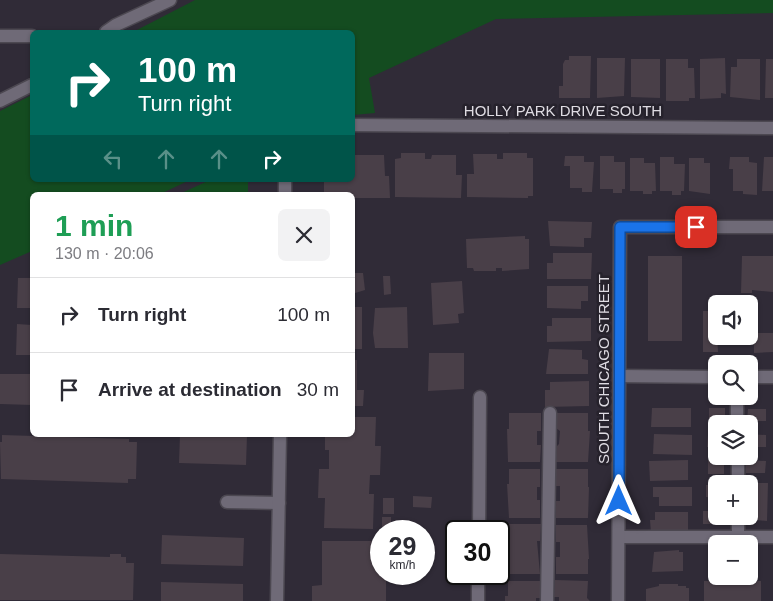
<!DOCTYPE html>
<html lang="en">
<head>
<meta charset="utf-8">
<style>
  :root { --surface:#fff; --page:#f2f2f3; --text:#2b2b33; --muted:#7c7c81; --line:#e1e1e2 }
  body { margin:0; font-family:Arial,sans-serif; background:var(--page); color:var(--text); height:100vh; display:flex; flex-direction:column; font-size:19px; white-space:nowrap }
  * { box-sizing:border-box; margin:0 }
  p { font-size:16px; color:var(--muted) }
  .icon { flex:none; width:28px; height:28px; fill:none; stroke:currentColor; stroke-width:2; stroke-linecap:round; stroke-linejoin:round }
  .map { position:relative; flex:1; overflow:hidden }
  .details { position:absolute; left:30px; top:192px; width:325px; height:245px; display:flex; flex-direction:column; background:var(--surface); border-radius:8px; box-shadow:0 1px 4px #0004 }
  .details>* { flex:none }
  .guide { position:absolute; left:30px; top:30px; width:325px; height:152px; border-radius:8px; box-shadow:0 1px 4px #0004; background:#00695c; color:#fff; overflow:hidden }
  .fabs { position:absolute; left:708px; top:295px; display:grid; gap:10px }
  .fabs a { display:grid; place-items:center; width:50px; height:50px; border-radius:8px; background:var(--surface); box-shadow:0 1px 4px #0004; font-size:25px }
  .speed { position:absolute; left:370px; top:520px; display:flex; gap:10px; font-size:25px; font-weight:700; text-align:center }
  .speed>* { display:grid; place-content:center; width:65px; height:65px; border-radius:50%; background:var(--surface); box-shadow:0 1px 4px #0004; line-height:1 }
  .speed small { font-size:12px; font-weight:400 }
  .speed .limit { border:2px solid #111; border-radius:8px; background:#fff; color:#111 }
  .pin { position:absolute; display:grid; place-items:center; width:42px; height:42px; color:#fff; margin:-21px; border-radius:10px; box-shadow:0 2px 8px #0006 }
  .me { position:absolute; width:55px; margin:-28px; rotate:0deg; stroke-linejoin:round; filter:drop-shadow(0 0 4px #0008) }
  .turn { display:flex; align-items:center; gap:18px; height:105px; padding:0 25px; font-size:22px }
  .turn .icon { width:65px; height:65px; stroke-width:2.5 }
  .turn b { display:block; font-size:35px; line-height:42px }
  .lanes { display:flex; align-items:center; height:48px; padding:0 25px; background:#0003; justify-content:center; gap:25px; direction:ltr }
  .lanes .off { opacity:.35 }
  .round { display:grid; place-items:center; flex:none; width:52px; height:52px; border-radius:8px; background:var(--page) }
  .overview { display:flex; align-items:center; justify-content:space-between; height:85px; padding:0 25px }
  h1 { font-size:30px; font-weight:800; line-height:38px; color:#1e9e55 }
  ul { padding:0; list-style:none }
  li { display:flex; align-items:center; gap:15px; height:75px; padding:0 25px; border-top:1px solid var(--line) }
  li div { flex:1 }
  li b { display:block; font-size:19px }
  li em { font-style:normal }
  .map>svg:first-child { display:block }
  .green { fill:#144c20 }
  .building { fill:#493f48 }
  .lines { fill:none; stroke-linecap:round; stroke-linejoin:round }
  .minor-casing { stroke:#4c4851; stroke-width:15 }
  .minor { stroke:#6f6a77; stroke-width:12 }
  .route-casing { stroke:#114b97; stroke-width:12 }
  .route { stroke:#1a73e8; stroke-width:9 }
  .labels { text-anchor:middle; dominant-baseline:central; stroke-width:5; stroke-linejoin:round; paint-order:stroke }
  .street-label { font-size:15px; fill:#dfdce3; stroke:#26222c }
</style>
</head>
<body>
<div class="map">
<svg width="773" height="601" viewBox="0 0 773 601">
  <rect width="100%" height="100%" fill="#302b37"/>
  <g class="green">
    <path d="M195 0H773V13L496 19 369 78 375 113 353 115 352 32H133Z"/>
    <path d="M32 95V180H190L158 195H32V251L0 265V111Z"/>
    <path d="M210 180H248V195H177Z"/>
  </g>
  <g class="building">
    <path d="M569 56H591L590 98H559V86H563V64L565 60H569Z"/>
    <path d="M597 58H625L624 96 597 98Z"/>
    <path d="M725 58 726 94 721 93V98L700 99V59Z"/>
    <path d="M631 59H660V98L631 97Z"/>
    <path d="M666 59H688V68H694L695 98H689V101H666Z"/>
    <path d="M737 59H760V100L730 97 731 67H737Z"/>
    <path d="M766 59H773V98H765Z"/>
    <path d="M401 153H425V159H431L432 155H456V175H462L461 198 395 197V159L401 158Z"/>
    <path d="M503 153H527V158H533V196H528V198L467 197V174H474L473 154H497V159H503Z"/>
    <path d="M352 155H384L385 176H389L390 198H352V195H324V180H352Z"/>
    <path d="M565 156H584V162H594L592 192H582V188H570V166H564Z"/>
    <path d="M600 156H614V162H625V189H622V193H613V189H600Z"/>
    <path d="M660 157H674V164H685L684 191H681V195H672V191H660Z"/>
    <path d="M730 157H749V162L757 163V195L743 194V191H733V169H729Z"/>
    <path d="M764 157H773V191H762Z"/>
    <path d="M630 158H644V163H655L656 191H652V194H643V191H630Z"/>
    <path d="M689 158H704V163H710V194L689 191Z"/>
    <path d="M548 221 592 222 591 238H584V247L550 246Z"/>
    <path d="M525 236V239H529V269L502 271V268H496V271H474L473 268H467L466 239Z"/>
    <path d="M553 253H592L591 279H547V263H553Z"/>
    <rect x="648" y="256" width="34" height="85"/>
    <path d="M742 256H773V292L752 290V293H741Z"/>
    <path d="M352 273H363L365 290 352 294Z"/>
    <path d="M383 276H390L391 294 384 295Z"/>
    <path d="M18 278H32V308H17Z"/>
    <path d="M462 281 464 313 458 314 459 323 433 325 431 283Z"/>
    <path d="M547 286H588V301H581V309L547 308Z"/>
    <rect x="352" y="307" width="10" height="42"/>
    <path d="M407 307 408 348H375L373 333 375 308Z"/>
    <path d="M703 311H716L718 352H703Z"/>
    <path d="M552 318H591V341L547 342V326H552Z"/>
    <path d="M17 324 32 325V355H16Z"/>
    <path d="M754 333H773V352L754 353Z"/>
    <path d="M549 349 582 350V359L588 360V374H546Z"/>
    <path d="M429 353H464V389L428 391Z"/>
    <path d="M352 360H357V390H364L363 406H352Z"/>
    <path d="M0 374H32V405L0 404Z"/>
    <path d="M589 381V406L545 407V390H550V382Z"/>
    <path d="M652 408H691V427H651Z"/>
    <path d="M709 408H725V420L709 421Z"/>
    <path d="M748 409H766V421H747Z"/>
    <path d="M509 413H541V431H537V445H541L540 462H508L507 429H509Z"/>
    <path d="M556 413H588V431H590L588 462H556V447L559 444 560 431 556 428Z"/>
    <path d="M352 417H376L375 446H381L380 475H370L369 494H374L373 529 324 528 325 498H318L319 469H329V450H325V435H352Z"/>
    <path d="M654 434 692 435V455L653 454Z"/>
    <path d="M749 434 766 435V447H749Z"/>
    <path d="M2 435 129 439V442H137L136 479H128V483L1 479 0 442H2Z"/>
    <path d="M180 435H247L246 465 179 463Z"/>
    <path d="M708 435H716V447H707Z"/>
    <path d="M688 460V480L650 481 649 461Z"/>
    <path d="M708 460 724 461V474H708Z"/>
    <path d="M746 460 766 461 765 473H746Z"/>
    <path d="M509 469H540V487H537V500H540V518H509L507 484H509Z"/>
    <path d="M556 469H588V487H589L588 518H556V501H560V486H556Z"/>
    <path d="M749 483H768L767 521 743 519V516H749Z"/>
    <path d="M706 485H716V498L706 497Z"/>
    <path d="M653 487H692V506H659V497H653Z"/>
    <path d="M413 496 432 497 431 508 413 507Z"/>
    <rect x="383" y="498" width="11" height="16"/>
    <path d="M703 511H716V516H722V524H703Z"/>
    <path d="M655 512H688V533H651L650 520H655Z"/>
    <rect x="382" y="517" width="9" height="14"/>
    <path d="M509 524H541L540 541H537L540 574H509L506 541H509Z"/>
    <path d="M556 525H587L589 559H588V574H556V557H560V542H556Z"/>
    <path d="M162 535 244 538 243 566 161 564Z"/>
    <path d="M322 541H378V547H381V574H386V601H312V586L322 585Z"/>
    <path d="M679 550V552H683V571L652 572 654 552Z"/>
    <path d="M0 554 110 557V554H121V557H126V563H134L133 600H0Z"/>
    <path d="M555 580 588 581 587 598 590 601H559V597H554Z"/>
    <path d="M508 581H540V598H536V601H505V596H508Z"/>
    <rect x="704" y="581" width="57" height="20"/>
    <path d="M161 582 243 584V601H161Z"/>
    <path d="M659 584H678V586H686V588H689V601H646V589L659 586Z"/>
  </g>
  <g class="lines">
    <g class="minor-casing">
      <g id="minor">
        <path d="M106 32 116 25 170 0"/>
        <path d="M0 36H32"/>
        <path d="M0 101 32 85"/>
        <path d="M352 125 773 128"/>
        <path d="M285 195V180"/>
        <path d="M619 376 716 377"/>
        <path d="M749 377H773"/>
        <path d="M737 396V424"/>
        <path d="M738 456V484"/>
        <path d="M227 502 279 503"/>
        <path d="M738 516V536"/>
        <path d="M479 531 480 397"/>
        <path d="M619 537H773"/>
        <path d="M277 601 280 435"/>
        <path d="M478 601V574"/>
        <path d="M547 601 550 413"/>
        <path d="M618 601 620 227H773"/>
      </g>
    </g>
    <use href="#minor" class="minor"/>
  </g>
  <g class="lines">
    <g class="route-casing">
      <path id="route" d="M619 501 620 227H696"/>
    </g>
    <use href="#route" class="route"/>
  </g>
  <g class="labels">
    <g class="street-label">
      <text x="563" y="110">HOLLY PARK DRIVE SOUTH</text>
      <text transform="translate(603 369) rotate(-90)">SOUTH CHICAGO STREET</text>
    </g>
  </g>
</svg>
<div class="fabs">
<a><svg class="icon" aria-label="sound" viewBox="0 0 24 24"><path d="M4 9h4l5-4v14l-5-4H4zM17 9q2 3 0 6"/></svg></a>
<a><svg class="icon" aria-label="search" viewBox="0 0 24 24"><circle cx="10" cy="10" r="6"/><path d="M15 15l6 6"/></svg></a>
<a><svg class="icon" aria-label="layers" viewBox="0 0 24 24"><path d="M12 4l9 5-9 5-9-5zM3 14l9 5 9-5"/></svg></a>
<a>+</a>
<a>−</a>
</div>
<div class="speed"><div>29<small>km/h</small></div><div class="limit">30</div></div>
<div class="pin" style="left:696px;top:227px;background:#d93025"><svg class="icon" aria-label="arrive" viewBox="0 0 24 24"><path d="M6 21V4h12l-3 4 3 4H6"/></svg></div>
<svg class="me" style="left:619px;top:501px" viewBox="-20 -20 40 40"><path d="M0-17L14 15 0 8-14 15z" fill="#1a73e8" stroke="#fff" stroke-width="4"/></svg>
<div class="guide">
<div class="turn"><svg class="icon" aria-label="right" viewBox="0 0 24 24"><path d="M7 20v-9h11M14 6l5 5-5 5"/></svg><div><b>100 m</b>Turn right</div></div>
<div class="lanes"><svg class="icon off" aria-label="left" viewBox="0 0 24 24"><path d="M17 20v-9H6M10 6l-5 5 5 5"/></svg><svg class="icon off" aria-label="ahead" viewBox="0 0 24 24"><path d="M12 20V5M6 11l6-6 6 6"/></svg><svg class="icon off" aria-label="ahead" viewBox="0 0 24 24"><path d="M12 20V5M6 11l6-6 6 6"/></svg><svg class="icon" aria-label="right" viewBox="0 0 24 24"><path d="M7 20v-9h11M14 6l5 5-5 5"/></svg></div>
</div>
<section class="details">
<div class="overview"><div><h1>1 min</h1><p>130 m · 20:06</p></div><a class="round"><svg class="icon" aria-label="close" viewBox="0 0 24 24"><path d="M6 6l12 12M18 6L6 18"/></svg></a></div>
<ul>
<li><svg class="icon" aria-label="right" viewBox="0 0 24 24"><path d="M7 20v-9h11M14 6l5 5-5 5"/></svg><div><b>Turn right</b></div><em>100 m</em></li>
<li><svg class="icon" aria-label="arrive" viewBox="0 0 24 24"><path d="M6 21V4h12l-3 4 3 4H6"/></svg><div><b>Arrive at destination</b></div><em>30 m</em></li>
</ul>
</section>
</div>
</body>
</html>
